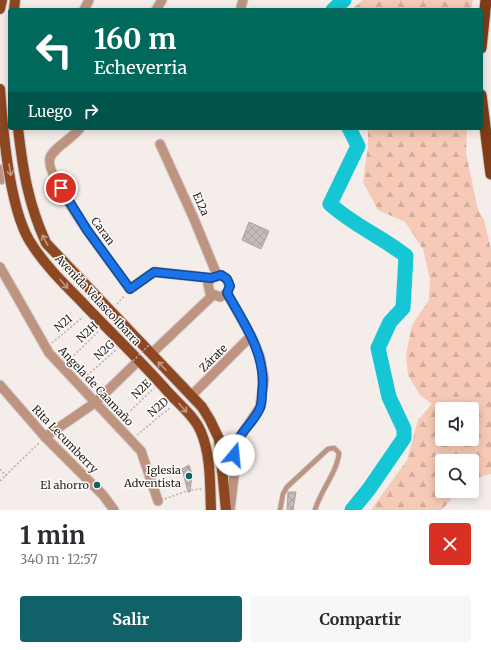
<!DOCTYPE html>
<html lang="es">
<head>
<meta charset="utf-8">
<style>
  :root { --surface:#fff; --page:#f7f7f7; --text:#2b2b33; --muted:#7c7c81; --accent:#106168 }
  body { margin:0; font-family:Merriweather,serif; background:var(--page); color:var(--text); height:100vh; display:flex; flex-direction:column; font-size:15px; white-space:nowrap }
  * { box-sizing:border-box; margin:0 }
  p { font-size:13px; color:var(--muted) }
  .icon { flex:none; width:22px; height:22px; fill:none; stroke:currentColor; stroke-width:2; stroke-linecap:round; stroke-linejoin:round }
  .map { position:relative; height:510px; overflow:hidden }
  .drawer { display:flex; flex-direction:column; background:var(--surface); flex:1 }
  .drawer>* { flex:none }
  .top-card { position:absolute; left:8px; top:8px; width:475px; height:122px; border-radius:4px; box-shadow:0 2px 10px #0003; background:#00695c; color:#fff; overflow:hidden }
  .tools { position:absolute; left:435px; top:402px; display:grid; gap:8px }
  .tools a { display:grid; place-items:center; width:44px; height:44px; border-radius:4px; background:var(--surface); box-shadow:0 2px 10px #0003; font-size:20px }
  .pin { position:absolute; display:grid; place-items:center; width:34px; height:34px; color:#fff; margin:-17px; border:2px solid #fff; border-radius:50%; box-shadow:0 1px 4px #0007 }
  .me { position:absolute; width:44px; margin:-22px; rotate:17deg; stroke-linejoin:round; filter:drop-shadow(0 0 3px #0008) }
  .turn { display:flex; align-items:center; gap:14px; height:84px; padding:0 20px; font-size:18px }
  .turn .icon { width:52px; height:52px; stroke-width:2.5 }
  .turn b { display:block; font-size:28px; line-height:34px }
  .then { display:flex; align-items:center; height:38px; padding:0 20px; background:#0003; gap:8px; font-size:15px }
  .round { display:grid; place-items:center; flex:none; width:42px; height:42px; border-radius:4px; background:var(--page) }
  .summary { display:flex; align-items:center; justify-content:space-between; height:68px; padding:0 20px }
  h1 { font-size:24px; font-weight:700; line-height:30px }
  .primary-button { display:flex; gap:8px; margin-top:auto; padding:8px 20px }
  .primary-button a { flex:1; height:46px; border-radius:4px; background:var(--accent); color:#fff; font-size:16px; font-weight:700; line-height:46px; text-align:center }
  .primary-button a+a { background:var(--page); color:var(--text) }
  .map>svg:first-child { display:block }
  .forest { fill:url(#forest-firs); fill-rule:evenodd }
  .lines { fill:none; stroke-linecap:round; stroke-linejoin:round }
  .river { stroke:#15c7d5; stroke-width:15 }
  .building { fill:url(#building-cross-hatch); stroke:#aaa29f }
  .service-casing { stroke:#d0c9c7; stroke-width:6 }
  .minor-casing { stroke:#d0c9c7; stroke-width:11 }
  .primary-casing { stroke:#d0c9c7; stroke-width:12 }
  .trunk-casing { stroke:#d0c9c7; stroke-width:13 }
  .path { stroke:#b8b1af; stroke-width:1.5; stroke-dasharray:2 2; stroke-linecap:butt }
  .service { stroke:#be9481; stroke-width:4.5 }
  .minor { stroke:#be9481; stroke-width:9 }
  .primary { stroke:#8d4721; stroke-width:10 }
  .trunk { stroke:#7f3c16; stroke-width:11 }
  .path-bridge { stroke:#b8b1af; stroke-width:1.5; stroke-dasharray:2 2; stroke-linecap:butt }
  .oneway { stroke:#c09883 }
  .route-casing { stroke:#114b97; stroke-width:10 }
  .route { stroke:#1a73e8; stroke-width:7 }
  .poi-dot { fill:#106168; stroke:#fffcfa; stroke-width:1.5 }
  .labels { text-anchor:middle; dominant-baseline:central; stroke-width:3; stroke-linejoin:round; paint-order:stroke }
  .street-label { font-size:11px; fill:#292625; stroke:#fffcfa }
  .poi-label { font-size:11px; fill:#292625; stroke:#fffcfa; text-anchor:end }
</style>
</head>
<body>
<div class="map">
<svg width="491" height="510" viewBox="0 0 491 510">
  <defs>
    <pattern id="forest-firs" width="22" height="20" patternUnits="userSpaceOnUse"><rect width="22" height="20" fill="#f6cab6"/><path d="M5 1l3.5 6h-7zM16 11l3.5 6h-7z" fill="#d3ad9c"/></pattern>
    <pattern id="building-cross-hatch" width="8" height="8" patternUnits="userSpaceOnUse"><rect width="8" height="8" fill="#c3bcb8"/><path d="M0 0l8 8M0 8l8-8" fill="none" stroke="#a8a19e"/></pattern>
  </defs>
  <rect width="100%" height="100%" fill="#f5edea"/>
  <g class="forest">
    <path d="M363 0H473L471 10H351Z"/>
    <path d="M368 128H467L466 153 478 210 484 220 491 249V474L472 479V461H442V491H458L442 510H371L407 460 418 420 432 404 420 395 408 375 406 355 412 325 429 300 430 279 423 249 405 222 378 210 363 182 368 146ZM442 409H472V439H442Z"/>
  </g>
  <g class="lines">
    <g class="river">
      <path d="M333 10 344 0"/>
      <path d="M349 128 358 146 330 204C353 225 382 237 406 256L403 308 390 322 378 348 389 397 404 429V438L369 489 352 510"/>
    </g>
  </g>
  <g class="building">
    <path d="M249 222 269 231 261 249 242 240Z"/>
    <path d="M189 465 192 474 190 492H188L182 469Z"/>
    <path d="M288 492H296L293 510H287Z"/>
  </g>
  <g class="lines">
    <g class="service-casing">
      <g id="service">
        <path d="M0 167 2 182"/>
        <path d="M280 510 283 494 287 487 328 449 334 448 339 453C337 473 320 491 315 510"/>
      </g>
    </g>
    <g class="minor-casing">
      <g id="minor">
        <path d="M241 7 243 0"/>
        <path d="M84 10 89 0"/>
        <path d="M156 10 162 0"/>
        <path d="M80 128C72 139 53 148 50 158 43 177 116 269 130 289L154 272 211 278 221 275C232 280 232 293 220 297L210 293 208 284 211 278"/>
        <path d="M160 144 194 219 217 275"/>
        <path d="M0 267 49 353 141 451 158 501"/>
        <path d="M227 293 251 336 260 357 264 379 260 407 235 444 234 476 230 510"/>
        <path d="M151 354 213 295"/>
        <path d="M0 385 45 437 103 495 114 510"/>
        <path d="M191 396 251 336"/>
        <path d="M45 437 96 402 138 361"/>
      </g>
    </g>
    <g class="primary-casing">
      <g id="primary">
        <path d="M0 9 2 0"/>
        <path d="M14 10 15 0"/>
        <path d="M0 89C3 131 9 205 29 240 43 263 62 282 80 300 109 331 140 360 168 392 179 404 195 417 201 432 211 455 210 486 211 510"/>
        <path d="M18 128C23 171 28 203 46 243L202 407 210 420 219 439 226 510"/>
      </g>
    </g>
    <g class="trunk-casing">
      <g id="trunk">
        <path d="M481 48 486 0"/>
        <path d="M481 95 491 174"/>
      </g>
    </g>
    <g class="path">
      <path d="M117 304 125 295"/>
      <path d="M52 343 83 317"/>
      <path d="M68 361 98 332"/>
      <path d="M84 378 116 350"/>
      <path d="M122 419 154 388"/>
      <path d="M137 435 171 407"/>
      <path d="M0 469 6 476"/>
      <path d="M0 481 40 442"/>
      <path d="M165 499 189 490 202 489"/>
    </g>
    <use href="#service" class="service"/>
    <use href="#minor" class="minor"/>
    <use href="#primary" class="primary"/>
    <use href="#trunk" class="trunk"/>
    <path class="path-bridge" d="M133 361 149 345"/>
  </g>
  <defs><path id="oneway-shaft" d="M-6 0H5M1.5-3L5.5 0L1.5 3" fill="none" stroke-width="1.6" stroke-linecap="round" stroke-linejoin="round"/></defs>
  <g class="oneway">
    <use href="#oneway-shaft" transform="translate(10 170) rotate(80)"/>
    <use href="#oneway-shaft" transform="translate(45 240) rotate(-118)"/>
    <use href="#oneway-shaft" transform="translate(64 284) rotate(48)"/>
    <use href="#oneway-shaft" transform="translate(162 366) rotate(-134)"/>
    <use href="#oneway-shaft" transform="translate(183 408) rotate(48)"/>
  </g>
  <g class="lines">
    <g class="route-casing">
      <path id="route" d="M61 188 87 230 130 289 154 272 211 278 221 275 227 279 230 286 227 293C245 325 267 355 262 393 262 397 262 403 260 408 252 426 236 433 234 455"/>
    </g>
    <use href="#route" class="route"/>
  </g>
  <g class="poi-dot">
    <circle cx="189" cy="476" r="4"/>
    <circle cx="97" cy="485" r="4"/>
  </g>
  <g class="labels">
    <g class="street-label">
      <text transform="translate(201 204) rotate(66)">E12a</text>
      <text transform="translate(103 231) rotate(54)">Caran</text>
      <text transform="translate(98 300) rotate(47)">Avenida Velasco Ibarra</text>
      <text transform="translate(63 323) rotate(-40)">N2I</text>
      <text transform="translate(87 332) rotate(-43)">N2H</text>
      <text transform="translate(104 350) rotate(-42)">N2G</text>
      <text transform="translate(213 358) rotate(-45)">Zárate</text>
      <text transform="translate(96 386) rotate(47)">Angela de Caamaño</text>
      <text transform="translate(141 389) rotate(-44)">N2E</text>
      <text transform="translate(158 407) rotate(-40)">N2D</text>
      <text transform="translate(65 439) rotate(46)">Rita Lecumberry</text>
    </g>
    <g class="poi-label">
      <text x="181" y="470">Iglesia<tspan x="181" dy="13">Adventista</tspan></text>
      <text x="89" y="485">El ahorro</text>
    </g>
  </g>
</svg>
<div class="tools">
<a><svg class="icon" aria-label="sound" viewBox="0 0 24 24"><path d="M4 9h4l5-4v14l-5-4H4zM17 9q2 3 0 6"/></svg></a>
<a><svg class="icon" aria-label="search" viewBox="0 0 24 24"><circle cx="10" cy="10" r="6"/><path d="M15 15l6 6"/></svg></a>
</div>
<div class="pin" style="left:61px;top:188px;background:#d93025"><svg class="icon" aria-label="arrive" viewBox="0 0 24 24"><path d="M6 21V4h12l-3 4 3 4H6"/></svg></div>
<svg class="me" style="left:234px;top:455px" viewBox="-20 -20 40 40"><circle r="19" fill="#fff"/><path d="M0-13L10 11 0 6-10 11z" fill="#1a73e8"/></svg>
<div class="top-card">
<div class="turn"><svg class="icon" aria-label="left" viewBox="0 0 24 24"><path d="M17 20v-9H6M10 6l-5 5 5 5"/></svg><div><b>160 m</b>Echeverria</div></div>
<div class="then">Luego<svg class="icon" aria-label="right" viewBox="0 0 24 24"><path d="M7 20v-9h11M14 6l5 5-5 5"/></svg></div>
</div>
</div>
<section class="drawer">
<div class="summary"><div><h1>1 min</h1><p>340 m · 12:57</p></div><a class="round" style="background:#d93025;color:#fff"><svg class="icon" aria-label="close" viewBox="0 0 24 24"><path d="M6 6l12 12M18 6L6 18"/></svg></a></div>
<div class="primary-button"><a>Salir</a><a>Compartir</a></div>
</section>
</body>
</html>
